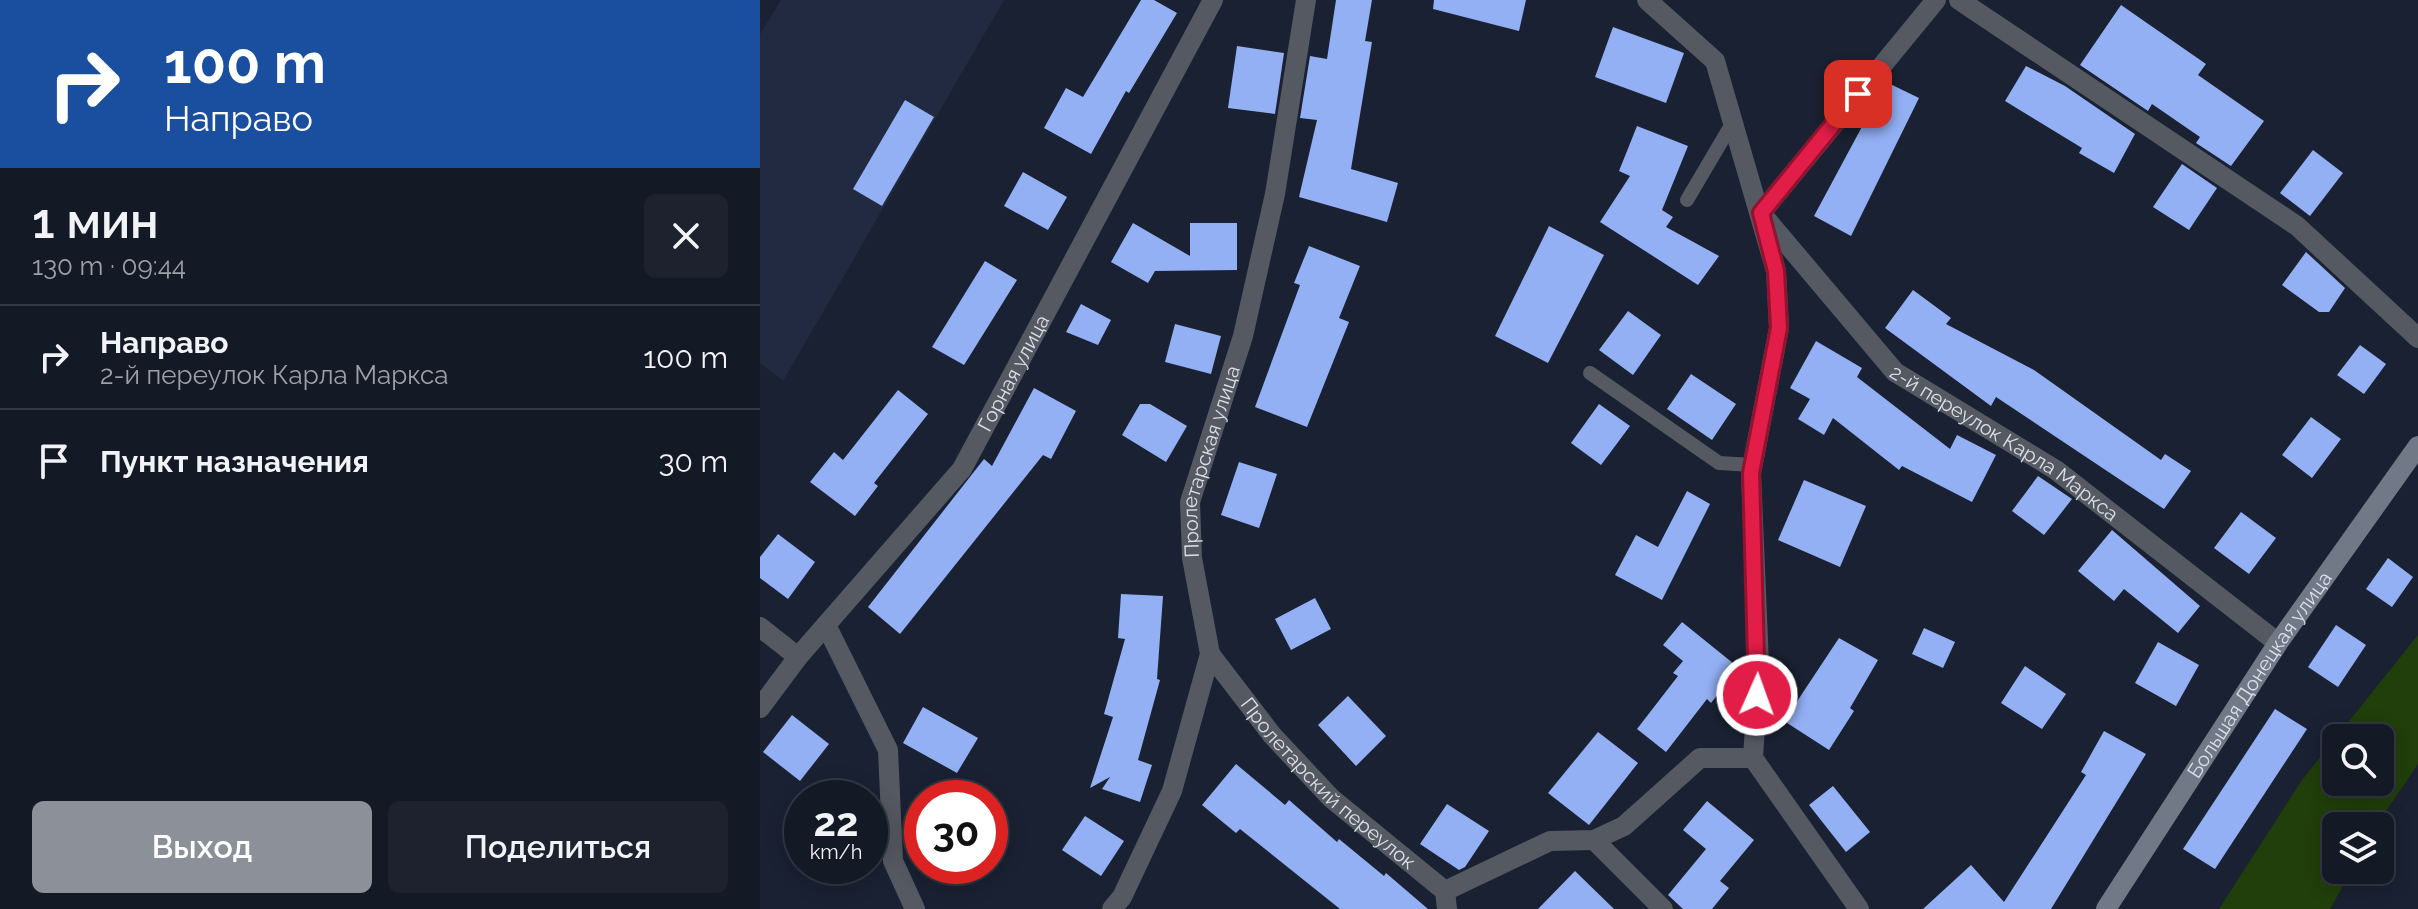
<!DOCTYPE html>
<html lang="ru">
<head>
<meta charset="utf-8">
<style>
  :root { --surface:#141926; --page:#1d222e; --text:#f1f3f6; --muted:#9da0a7; --line:#333843; --accent:#8c9099 }
  body { margin:0; font-family:Raleway,sans-serif; background:var(--page); color:var(--text); height:100vh; display:flex; flex-direction:column; font-size:30px; white-space:nowrap }
  * { box-sizing:border-box; margin:0 }
  p { font-size:26px; color:var(--muted) }
  .icon { flex:none; width:44px; height:44px; fill:none; stroke:currentColor; stroke-width:2; stroke-linecap:round; stroke-linejoin:round }
  .map { position:relative; flex:1; overflow:hidden }
  .details { display:flex; flex-direction:column; background:var(--surface); width:760px }
  .details>* { flex:none }
  .guide { background:#1a4fa0; color:#fff; overflow:hidden }
  .fabs { position:absolute; left:1562px; top:724px; display:grid; gap:16px }
  .fabs a { display:grid; place-items:center; width:72px; height:72px; border-radius:12px; background:var(--surface); box-shadow:0 4px 20px #0003,0 0 0 2px var(--line); font-size:40px }
  .speed { position:absolute; left:24px; top:780px; display:flex; gap:16px; font-size:40px; font-weight:700; text-align:center }
  .speed>* { display:grid; place-content:center; width:104px; height:104px; border-radius:50%; background:var(--surface); box-shadow:0 4px 20px #0003,0 0 0 2px var(--line); line-height:1 }
  .speed small { font-size:20px; font-weight:400 }
  .speed .limit { border:12px solid #d22; background:#fff; color:#111 }
  .pin { position:absolute; display:grid; place-items:center; width:68px; height:68px; color:#fff; margin:-34px; border-radius:16px; box-shadow:0 4px 12px #0006 }
  .me { position:absolute; width:88px; margin:-44px; rotate:2deg; stroke-linejoin:round; filter:drop-shadow(0 0 6px #0008) }
  .turn { display:flex; align-items:center; gap:28px; height:168px; padding:0 32px; font-size:36px }
  .turn .icon { width:104px; height:104px; stroke-width:2.5 }
  .turn b { display:block; font-size:56px; line-height:68px }
  .round { display:grid; place-items:center; flex:none; width:84px; height:84px; border-radius:12px; background:var(--page) }
  .summary { display:flex; align-items:center; justify-content:space-between; height:136px; padding:0 32px }
  h1 { font-size:48px; font-weight:600; line-height:60px }
  .cta { display:flex; gap:16px; margin-top:auto; padding:16px 32px }
  .cta a { flex:1; height:92px; border-radius:12px; background:var(--accent); color:#fff; font-size:32px; font-weight:600; line-height:92px; text-align:center }
  .cta a+a { background:var(--page); color:var(--text) }
  ul { padding:0; list-style:none }
  li { display:flex; align-items:center; gap:24px; height:104px; padding:0 32px; border-top:2px solid var(--line) }
  li div { flex:1 }
  li b { display:block; font-size:30px }
  li em { font-style:normal }
  main { display:flex; flex:1; min-height:0 }
  .map>svg:first-child { display:block }
  .built { fill:#212a40 }
  .green { fill:#203f0a; fill-rule:evenodd }
  .building { fill:#93b0f5 }
  .lines { fill:none; stroke-linecap:round; stroke-linejoin:round }
  .lane { stroke:#555961; stroke-width:14 }
  .street { stroke:#555961; stroke-width:20 }
  .secondary { stroke:#717886; stroke-width:20 }
  .route-casing { stroke:#92132f; stroke-width:20 }
  .route { stroke:#e11d48; stroke-width:14 }
  .labels { text-anchor:middle; dominant-baseline:central; stroke-width:8; stroke-linejoin:round; paint-order:stroke }
  .street-label { font-size:20px; fill:#dae0eb; stroke:#1a2132 }
</style>
</head>
<body>
<main>
<section class="details">
<div class="guide">
<div class="turn"><svg class="icon" aria-label="right" viewBox="0 0 24 24"><path d="M7 20v-9h11M14 6l5 5-5 5"/></svg><div><b>100 m</b>Направо</div></div>
</div>
<div class="summary"><div><h1>1 мин</h1><p>130 m · 09:44</p></div><a class="round"><svg class="icon" aria-label="close" viewBox="0 0 24 24"><path d="M6 6l12 12M18 6L6 18"/></svg></a></div>
<ul>
<li><svg class="icon" aria-label="right" viewBox="0 0 24 24"><path d="M7 20v-9h11M14 6l5 5-5 5"/></svg><div><b>Направо</b><p>2-й переулок Карла Маркса</p></div><em>100 m</em></li>
<li><svg class="icon" aria-label="arrive" viewBox="0 0 24 24"><path d="M6 21V4h12l-3 4 3 4H6"/></svg><div><b>Пункт назначения</b></div><em>30 m</em></li>
</ul>
<div class="cta"><a>Выход</a><a>Поделиться</a></div>
</section>
<div class="map">
<svg width="1658" height="909" viewBox="0 0 1658 909">
  <rect width="100%" height="100%" fill="#1a2132"/>
  <path class="built" d="M21 0H244L23 381 0 363V34Z"/>
  <path class="green" d="M1658 635V764L1616 826H1576V870H1592L1570 909H1459L1542 780ZM1576 738H1620V782H1576Z"/>
  <g class="building">
    <path d="M381 0H394L417 13 369 93 366 91 331 154 284 128 306 88 323 97Z"/>
    <path d="M576 0H612L605 41 612 42 591 169 638 183 627 222 539 197 557 120 540 118 550 56 567 59Z"/>
    <path d="M674 0H766L759 31 673 9Z"/>
    <path d="M1361 5 1446 64 1438 75 1504 121 1471 166 1436 143 1440 137 1392 104 1388 111 1320 65Z"/>
    <path d="M853 27 924 53 906 103 835 77Z"/>
    <path d="M477 46 524 53 515 114 468 108Z"/>
    <path d="M1266 66 1305 86 1375 134 1354 173 1319 153 1322 148 1245 101Z"/>
    <path d="M1126 82 1159 98 1091 236 1054 216Z"/>
    <path d="M145 100 174 117 122 206 93 189Z"/>
    <path d="M877 126 928 146 902 210 913 217 906 227 959 256 938 285 840 222 870 176 859 171Z"/>
    <path d="M1553 150 1583 173 1550 216 1520 193Z"/>
    <path d="M1422 164 1457 188 1429 230 1393 207Z"/>
    <path d="M263 172 307 197 288 230 244 206Z"/>
    <path d="M373 223 430 256V223H477V270L395 271 388 283 351 262Z"/>
    <path d="M789 226 844 255 788 363 735 336Z"/>
    <path d="M549 246 600 266 579 318 589 322 547 427 495 407 540 285 534 283Z"/>
    <path d="M1546 252 1585 288 1569 312H1559L1522 285Z"/>
    <path d="M225 261 257 280 204 365 172 347Z"/>
    <path d="M1153 290 1191 318 1186 324 1274 370 1401 460 1405 454 1431 471 1404 509 1236 397 1231 406 1125 328Z"/>
    <path d="M321 304 351 320 338 345 306 332Z"/>
    <path d="M868 311 901 335 873 375 839 350Z"/>
    <path d="M415 324 461 336 451 374 405 362Z"/>
    <path d="M1056 341 1102 368 1097 377 1190 449 1197 435 1236 455 1212 502 1142 466 1139 470 1073 418 1064 435 1038 419 1050 399 1030 388Z"/>
    <path d="M1600 345 1626 364 1604 394 1577 375Z"/>
    <path d="M931 374 976 404 952 440 907 409Z"/>
    <path d="M274 388 316 411 291 459 283 455 140 634 108 607 224 459 232 466Z"/>
    <path d="M138 390 168 414 114 483 118 486 95 516 50 482 74 452 83 460Z"/>
    <path d="M380 404H390L427 426 406 462 362 435Z"/>
    <path d="M839 404 870 426 841 465 811 443Z"/>
    <path d="M1551 417 1581 439 1552 478 1522 455Z"/>
    <path d="M479 462 517 474 499 528 461 515Z"/>
    <path d="M1278 476 1312 499 1284 535 1252 511Z"/>
    <path d="M1044 480 1106 506 1080 567 1018 540Z"/>
    <path d="M927 491 950 504 902 600 855 575 876 535 898 547Z"/>
    <path d="M1481 512 1516 538 1489 574 1454 548Z"/>
    <path d="M1352 530 1440 606 1418 633 1364 589 1354 601 1318 571Z"/>
    <path d="M18 534 55 562 28 599 0 578V557Z"/>
    <path d="M1628 558 1653 577 1632 607 1606 589Z"/>
    <path d="M361 594 403 596 397 679 400 680 378 760 392 765 380 802 342 789 350 777 330 788 353 717 344 714 365 639 358 638Z"/>
    <path d="M555 598 571 629 531 650 515 619Z"/>
    <path d="M922 622 979 668 951 703 947 699 906 752 877 729 918 676 913 673 923 661 903 645Z"/>
    <path d="M1576 625 1606 645 1578 687 1548 667Z"/>
    <path d="M1164 628 1195 642 1183 668 1152 654Z"/>
    <path d="M1079 638 1118 660 1090 708 1094 711 1069 750 1024 721Z"/>
    <path d="M1398 642 1439 665 1416 706 1375 683Z"/>
    <path d="M1265 666 1306 694 1282 729 1241 703Z"/>
    <path d="M588 696 626 736 596 766 558 725Z"/>
    <path d="M163 707 218 738 197 773 143 743Z"/>
    <path d="M1515 709 1547 729 1455 869 1423 849Z"/>
    <path d="M32 715 69 744 40 781 3 752Z"/>
    <path d="M1344 731 1386 754 1291 909H1163L1211 865 1244 902 1326 775 1321 772Z"/>
    <path d="M838 732 878 763 829 825 788 793Z"/>
    <path d="M476 764 525 805 529 800 577 842 579 839 624 876 626 873 668 909H580L480 829 476 833 442 805Z"/>
    <path d="M1073 786 1110 832 1086 852 1049 805Z"/>
    <path d="M947 801 994 840 960 881 969 888 952 909H923L908 895 946 849 923 830Z"/>
    <path d="M687 804 729 831 705 867 699 870 660 844Z"/>
    <path d="M325 816 364 841 341 876 302 850Z"/>
    <path d="M815 871 854 909H778Z"/>
  </g>
  <g class="lines">
    <g class="lane">
      <path d="M927 200 973 122"/>
      <path d="M830 373 959 463 993 465"/>
    </g>
    <g class="street">
      <path d="M887 0 955 61 1016 271 1019 328 991 473 999 664 993 758 1099 909"/>
      <path id="s1" d="M1176 0 1001 213 1135 372 1296 470 1518 643"/>
      <path d="M1199 0 1537 226 1658 338"/>
      <path d="M66 625 128 750 133 861 155 909"/>
      <path d="M0 627 38 657"/>
      <path id="s2" d="M450 654 512 735 571 798 685 891 687 909"/>
      <path id="s3" d="M0 708 38 657 202 469 453 0"/>
      <path d="M834 840 903 909"/>
      <path d="M685 891 790 841 834 840 864 826 940 758H993"/>
      <path id="s4" d="M352 909 362 897 412 791 450 654 432 558 430 502 483 336 515 194 546 0"/>
    </g>
    <path class="secondary" id="s5" d="M1346 909 1518 643 1658 446"/>
  </g>
  <g class="lines">
    <g class="route-casing">
      <path id="route" d="M997 695 991 473 1019 328 1016 271 1001 213 1098 94"/>
    </g>
    <use href="#route" class="route"/>
  </g>
  <g class="labels">
    <g class="street-label">
      <text stroke="none"><textPath href="#s3" startOffset="422">Горная улица</textPath></text>
      <text stroke="none"><textPath href="#s1" startOffset="614">2-й переулок Карла Маркса</textPath></text>
      <text stroke="none"><textPath href="#s4" startOffset="472">Пролетарская улица</textPath></text>
      <text stroke="none"><textPath href="#s5" startOffset="280">Большая Донецкая улица</textPath></text>
      <text stroke="none"><textPath href="#s2" startOffset="176">Пролетарский переулок</textPath></text>
    </g>
  </g>
</svg>
<div class="fabs">
<a><svg class="icon" aria-label="search" viewBox="0 0 24 24"><circle cx="10" cy="10" r="6"/><path d="M15 15l6 6"/></svg></a>
<a><svg class="icon" aria-label="layers" viewBox="0 0 24 24"><path d="M12 4l9 5-9 5-9-5zM3 14l9 5 9-5"/></svg></a>
</div>
<div class="speed"><div>22<small>km/h</small></div><div class="limit">30</div></div>
<div class="pin" style="left:1098px;top:94px;background:#d93025"><svg class="icon" aria-label="arrive" viewBox="0 0 24 24"><path d="M6 21V4h12l-3 4 3 4H6"/></svg></div>
<svg class="me" style="left:997px;top:695px" viewBox="-20 -20 40 40"><circle r="17" fill="#e11d48" stroke="#fff" stroke-width="3"/><path d="M0-11L8 9 0 5-8 9z" fill="#fff"/></svg>
</div>
</main>
</body>
</html>
